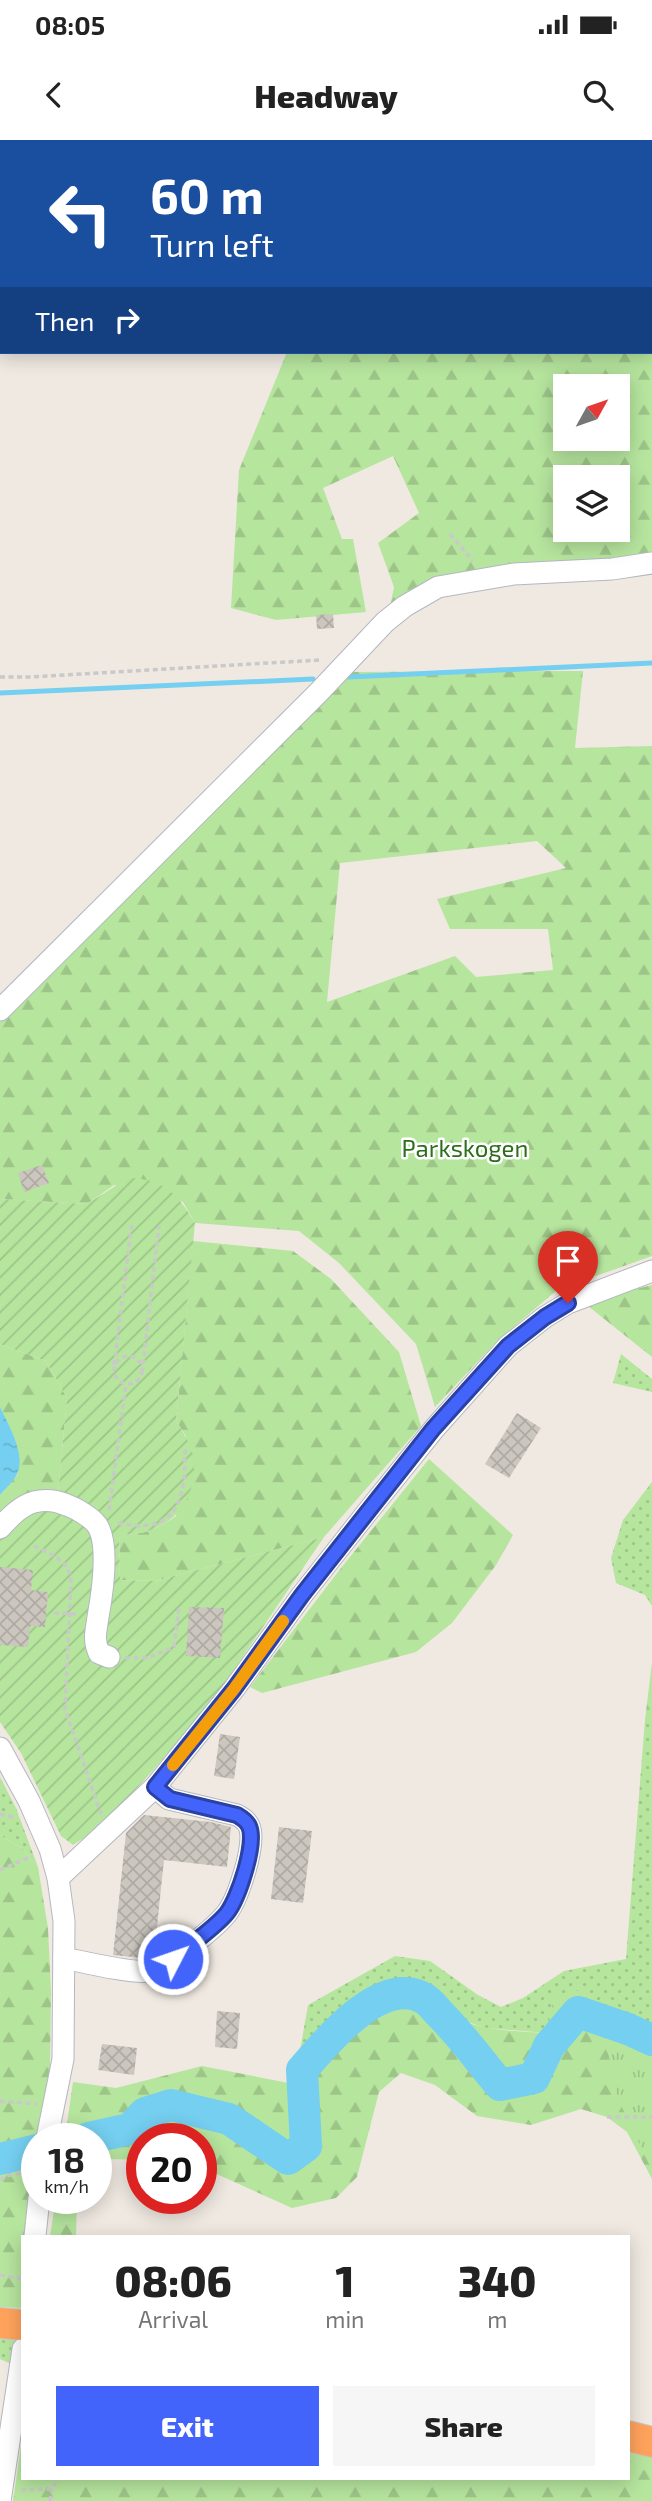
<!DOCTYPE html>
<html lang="en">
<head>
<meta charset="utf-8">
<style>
  :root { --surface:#fff; --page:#f6f6f6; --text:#222; --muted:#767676; --accent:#4264fb }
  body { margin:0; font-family:"Exo 2",sans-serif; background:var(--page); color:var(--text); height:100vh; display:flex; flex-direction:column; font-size:26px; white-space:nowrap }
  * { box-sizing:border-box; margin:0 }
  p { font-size:23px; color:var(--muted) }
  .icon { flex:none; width:38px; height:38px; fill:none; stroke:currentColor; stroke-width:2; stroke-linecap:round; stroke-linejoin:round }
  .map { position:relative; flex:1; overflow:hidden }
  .sheet { position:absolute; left:21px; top:2095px; width:609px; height:245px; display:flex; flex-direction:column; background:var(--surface); border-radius:0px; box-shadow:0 4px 18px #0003 }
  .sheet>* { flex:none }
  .hud { position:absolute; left:0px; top:0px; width:653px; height:214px; box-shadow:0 4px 18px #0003; background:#1a4fa0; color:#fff; overflow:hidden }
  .needle { width:46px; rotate:50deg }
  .tools { position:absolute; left:553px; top:234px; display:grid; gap:14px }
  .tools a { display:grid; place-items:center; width:77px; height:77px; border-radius:0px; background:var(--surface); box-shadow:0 4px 18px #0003; font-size:35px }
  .speed { position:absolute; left:21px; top:1983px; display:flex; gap:14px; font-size:35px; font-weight:700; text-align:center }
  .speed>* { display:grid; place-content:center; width:91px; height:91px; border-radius:50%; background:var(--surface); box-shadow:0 4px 18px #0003; line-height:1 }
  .speed small { font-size:18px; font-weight:400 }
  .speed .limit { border:10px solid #d22; background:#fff; color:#111 }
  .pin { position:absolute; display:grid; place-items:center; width:60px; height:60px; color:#fff; margin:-72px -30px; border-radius:50% 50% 50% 0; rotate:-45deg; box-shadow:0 0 7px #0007 }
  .pin .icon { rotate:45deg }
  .me { position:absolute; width:77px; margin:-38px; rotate:49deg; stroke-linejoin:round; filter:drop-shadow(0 0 5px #0008) }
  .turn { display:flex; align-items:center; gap:24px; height:147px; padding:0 35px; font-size:32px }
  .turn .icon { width:91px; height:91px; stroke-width:2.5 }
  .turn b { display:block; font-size:49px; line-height:60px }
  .then { display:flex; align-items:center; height:66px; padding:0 35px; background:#0003; gap:14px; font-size:26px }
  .eta { display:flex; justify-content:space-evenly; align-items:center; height:119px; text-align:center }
  .eta b { font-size:42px; font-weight:800; line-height:49px }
  .button { display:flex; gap:14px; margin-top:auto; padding:14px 35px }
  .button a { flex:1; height:80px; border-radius:0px; background:var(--accent); color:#fff; font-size:28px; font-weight:800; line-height:80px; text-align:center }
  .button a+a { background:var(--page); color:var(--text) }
  .status { display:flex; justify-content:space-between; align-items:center; height:49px; padding:0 35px; background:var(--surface); direction:ltr }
  .status svg { height:19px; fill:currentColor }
  header { display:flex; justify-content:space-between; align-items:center; height:91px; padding:0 35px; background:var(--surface); font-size:32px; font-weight:800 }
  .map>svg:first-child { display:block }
  .grass { fill:url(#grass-dots) }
  .forest { fill:url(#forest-firs); fill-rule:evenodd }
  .park { fill:url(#park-tufts) }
  .garden { fill:url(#garden-furrows) }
  .water { fill:url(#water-ripples) }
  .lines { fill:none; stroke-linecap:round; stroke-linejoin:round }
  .stream { stroke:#75cff0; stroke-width:5 }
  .river { stroke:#75cff0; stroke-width:32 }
  .building { fill:url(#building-cross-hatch) }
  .minor-casing { stroke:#b4b7c1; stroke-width:23 }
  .highway-casing { stroke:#c9c9c9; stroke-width:32 }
  .path { stroke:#c9c9c9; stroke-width:3.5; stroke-dasharray:5 3.5; stroke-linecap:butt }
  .minor { stroke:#fff; stroke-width:21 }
  .highway { stroke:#ffa35c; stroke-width:30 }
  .route-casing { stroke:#2b41a3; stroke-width:18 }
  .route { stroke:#4264fb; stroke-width:12 }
  .slow { stroke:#f59e0b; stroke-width:12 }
  .labels { text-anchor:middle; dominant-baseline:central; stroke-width:5; stroke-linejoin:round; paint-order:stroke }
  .park-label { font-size:24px; fill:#2c6e1b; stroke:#fff }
</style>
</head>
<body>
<div class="status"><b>08:05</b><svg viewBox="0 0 49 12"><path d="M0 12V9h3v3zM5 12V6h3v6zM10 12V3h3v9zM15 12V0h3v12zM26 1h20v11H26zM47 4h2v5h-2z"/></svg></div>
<header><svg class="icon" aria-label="back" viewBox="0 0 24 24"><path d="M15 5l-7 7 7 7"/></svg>Headway<svg class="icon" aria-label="search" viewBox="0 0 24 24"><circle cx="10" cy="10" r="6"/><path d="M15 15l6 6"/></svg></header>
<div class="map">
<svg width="652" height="2361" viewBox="0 0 652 2361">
  <defs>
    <pattern id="grass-dots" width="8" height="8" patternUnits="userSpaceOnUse" patternTransform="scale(1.75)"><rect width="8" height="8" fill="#b6e59e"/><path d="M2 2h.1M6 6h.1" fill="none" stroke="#9dc588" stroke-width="1.8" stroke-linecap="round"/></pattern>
    <pattern id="forest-firs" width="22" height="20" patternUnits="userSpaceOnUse" patternTransform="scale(1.75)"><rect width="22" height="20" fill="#b6e59e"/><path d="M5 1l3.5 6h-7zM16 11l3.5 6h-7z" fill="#9dc588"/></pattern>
    <pattern id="park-tufts" width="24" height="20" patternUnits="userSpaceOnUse" patternTransform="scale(1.75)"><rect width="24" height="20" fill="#b6e59e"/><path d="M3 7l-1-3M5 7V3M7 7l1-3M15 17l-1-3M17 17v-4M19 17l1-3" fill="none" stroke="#9dc588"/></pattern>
    <pattern id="garden-furrows" width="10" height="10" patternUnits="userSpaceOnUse" patternTransform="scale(1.75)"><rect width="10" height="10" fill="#b6e59e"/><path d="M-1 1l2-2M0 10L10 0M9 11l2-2" fill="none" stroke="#9dc588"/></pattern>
    <pattern id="water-ripples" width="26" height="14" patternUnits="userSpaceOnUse" patternTransform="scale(1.75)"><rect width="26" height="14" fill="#75cff0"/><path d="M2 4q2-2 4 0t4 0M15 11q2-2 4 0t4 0" fill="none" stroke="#66b2ce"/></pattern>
    <pattern id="building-cross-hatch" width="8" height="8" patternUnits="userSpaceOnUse" patternTransform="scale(1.75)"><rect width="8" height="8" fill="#cbc7bf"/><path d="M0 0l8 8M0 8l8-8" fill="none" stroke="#afaba4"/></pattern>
  </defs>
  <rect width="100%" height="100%" fill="#efe9e1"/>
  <g class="grass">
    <path d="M621 1214 652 1239V1252L613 1243Z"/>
    <path d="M652 1342V1466L645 1455 616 1443 611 1418 623 1380Z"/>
    <path d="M645 1580H652V1901L640 1900 593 1880 547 1893 486 1888 425 1868 294 1945 308 1865 395 1816 430 1821 478 1855 501 1867 523 1858 564 1831 626 1819Z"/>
    <path d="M0 1637 16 1668 38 1727 23 1709 0 1695Z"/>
    <path d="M0 2197 15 2198 11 2224 0 2219Z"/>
  </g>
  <g class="forest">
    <path d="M484 0H652V418L542 425 390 467 394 447 378 403 419 373 393 316 323 348 342 399H353L366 472 276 480 231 468 239 330 287 212H651V2H482ZM565 247H618V299H565ZM565 338H618V390H565Z"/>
    <path d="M583 531 575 608 652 606V1116L557 1150 497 1201 435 1267 416 1204 339 1123 299 1091 195 1083 183 1062 114 1045 87 1064 0 1059V880L345 532ZM537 701 566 728 437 759 450 789H548L553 830 476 837 455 816 327 862 340 723Z"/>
    <path d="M193 1101 293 1111 331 1139 399 1212 421 1286 324 1397 155 1441 120 1440 119 1395C142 1395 157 1390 176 1376L186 1296 176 1281Z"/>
    <path d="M652 1145V1217L583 1162Z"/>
    <path d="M0 1204 46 1221 67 1258 58 1354 0 1376V1355L18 1334 13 1297 0 1267Z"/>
    <path d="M429 1319 513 1395 496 1425 452 1483 416 1512 262 1553 250 1547 341 1428Z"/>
    <path d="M652 1522V1580H645Z"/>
    <path d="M0 1695 23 1709 38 1727 48 1788 51 1851 50 1930 37 1998 25 2096H23L21 2168 0 2167Z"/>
    <path d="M584 1849 593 1880 640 1900 652 1901V2039L627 1992 607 1977 581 1969 531 1985 477 1976 435 1945 401 1933 379 1952 357 2037 336 2058 292 2068 201 2027V1998H142V2020L108 2019 96 2035V1998H65L73 1942 116 1948 202 1926 294 1944C315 1921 362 1870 394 1865 420 1860 462 1884 488 1888 507 1891 527 1892 547 1893L554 1856Z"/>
    <path d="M56 2058H79L77 2061 76 2096H50Z"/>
    <path d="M23 2292V2338H628V2312L652 2317V2361H13Z"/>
  </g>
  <path class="park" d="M652 1891V2030L618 1959 606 1903Z"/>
  <path class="garden" d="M128 1038C162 1038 179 1055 195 1083L176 1281C183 1292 193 1307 194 1321 196 1369 165 1395 119 1395L120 1440 155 1441 324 1397 206 1571 127 1659 95 1691 73 1705 61 1696 21 1613 0 1582V1376L58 1354 67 1258 46 1221 0 1204V1059L87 1064Z"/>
  <path class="water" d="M0 1267C8 1284 25 1313 18 1332 15 1340 6 1348 0 1355Z"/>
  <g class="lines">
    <g class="stream">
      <path d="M11 2 15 0"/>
      <path d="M0 8 2 7"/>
      <path d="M348 537 652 523"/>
      <path d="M0 553 313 539"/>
    </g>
    <g class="river">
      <path d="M89 1998 130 1989 145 1973 171 1965 229 1979 288 2019 306 2006 302 1930C326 1902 382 1833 425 1859 430 1862 436 1870 440 1874 462 1896 480 1921 500 1945L534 1938 549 1906 578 1872 628 1889 652 1900"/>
      <path d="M0 2019 37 2010"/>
    </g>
  </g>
  <g class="building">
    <path d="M333 474 334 488 317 489 316 475Z"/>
    <path d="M42 1025 49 1043 24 1052 18 1033Z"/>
    <path d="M517 1273 541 1288 509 1338 485 1324Z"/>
    <path d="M0 1427 33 1430 31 1450 48 1452 45 1487 30 1486 28 1507 0 1505Z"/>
    <path d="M189 1467 224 1468 220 1518 186 1516Z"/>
    <path d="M220 1594 240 1597 234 1639 214 1636Z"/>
    <path d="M144 1675 211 1682 231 1687 227 1727 164 1720 154 1815 142 1818 113 1815 126 1693Z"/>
    <path d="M279 1687 312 1691 303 1763 271 1759Z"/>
    <path d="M217 1871 240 1873 237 1909 215 1907Z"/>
    <path d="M102 1904 137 1908 134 1935 98 1930Z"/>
  </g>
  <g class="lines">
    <g class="minor-casing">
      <g id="minor">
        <path d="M0 870 319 552 385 482 405 466 438 447 514 434 612 429 652 423"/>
        <path d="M0 1388C9 1378 20 1366 34 1362 50 1358 61 1362 76 1369 83 1373 92 1378 97 1385 110 1404 102 1455 98 1477 96 1492 93 1499 99 1513L109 1517"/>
        <path d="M0 1608 29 1661 50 1709 58 1738 64 1781 63 1919 47 1998"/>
        <path d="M58 1738 155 1647 234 1549 302 1455 369 1370 434 1289 508 1206 545 1177 568 1163 652 1131"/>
        <path d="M64 1818C84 1822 132 1834 150 1831 165 1829 217 1786 227 1773 238 1758 257 1703 249 1686 246 1680 242 1678 237 1675L169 1659 155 1647"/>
        <path d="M35 2096 39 2058"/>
        <path d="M0 2361 23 2209"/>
      </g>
    </g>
    <g class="highway-casing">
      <g id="highway">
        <path d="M0 2183 23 2185"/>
        <path d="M628 2296 652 2302"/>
      </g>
    </g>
    <g class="path">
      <path d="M450 394 473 421"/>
      <path d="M0 537H29L321 520"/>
      <circle cx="128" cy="1230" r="14"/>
      <path d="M114 1225 132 1083"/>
      <path d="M142 1233 159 1086"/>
      <path d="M109 1370 126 1244"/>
      <path d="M118 1383C157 1391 178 1382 184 1339 186 1327 183 1320 186 1306"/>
      <path d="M34 1406C52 1415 68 1419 71 1440L65 1569 101 1674"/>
      <path d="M54 1473 79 1474"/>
      <path d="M125 1518H147L174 1507 179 1467"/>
      <path d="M0 1674 16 1678"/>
      <path d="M0 1730 32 1716"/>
      <path d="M0 1961 37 1964"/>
      <path d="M607 1977H652"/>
      <path d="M0 2040 6 2036 37 2030"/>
      <path d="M0 2135 23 2139"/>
      <path d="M21 2350 52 2349 58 2338"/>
      <path d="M50 2361 52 2349"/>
    </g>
    <use href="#minor" class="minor"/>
    <use href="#highway" class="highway"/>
  </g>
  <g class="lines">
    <g class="route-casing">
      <path id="route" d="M173 1819C188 1806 215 1788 227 1773 238 1759 257 1703 249 1686 246 1680 242 1678 237 1675L170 1659 155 1647 234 1549 302 1455 433 1289 508 1206 545 1177 568 1163"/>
    </g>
    <use href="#route" class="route"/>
    <path class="slow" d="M173 1625 234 1549 283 1481"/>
  </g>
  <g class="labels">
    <g class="park-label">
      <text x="465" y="1007">Parkskogen</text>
    </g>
  </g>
</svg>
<div class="tools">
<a><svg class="needle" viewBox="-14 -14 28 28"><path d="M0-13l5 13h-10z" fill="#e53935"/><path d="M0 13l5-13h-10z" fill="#767676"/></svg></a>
<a><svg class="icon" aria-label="layers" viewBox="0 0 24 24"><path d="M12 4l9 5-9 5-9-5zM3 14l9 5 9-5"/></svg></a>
</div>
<div class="speed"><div>18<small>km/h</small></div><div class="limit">20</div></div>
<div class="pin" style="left:568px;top:1163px;background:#d93025"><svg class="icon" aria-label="arrive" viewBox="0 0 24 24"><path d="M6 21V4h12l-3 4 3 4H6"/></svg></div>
<svg class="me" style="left:173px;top:1819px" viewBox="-20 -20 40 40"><circle r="17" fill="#4264fb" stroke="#fff" stroke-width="3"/><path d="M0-11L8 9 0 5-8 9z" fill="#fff"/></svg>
<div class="hud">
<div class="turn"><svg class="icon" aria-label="left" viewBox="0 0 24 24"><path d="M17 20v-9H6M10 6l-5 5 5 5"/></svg><div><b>60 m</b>Turn left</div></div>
<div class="then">Then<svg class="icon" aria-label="right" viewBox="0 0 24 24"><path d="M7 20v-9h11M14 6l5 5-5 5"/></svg></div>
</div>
<section class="sheet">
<div class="eta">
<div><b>08:06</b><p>Arrival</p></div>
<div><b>1</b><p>min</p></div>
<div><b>340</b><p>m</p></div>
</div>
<div class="button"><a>Exit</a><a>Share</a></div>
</section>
</div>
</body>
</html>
